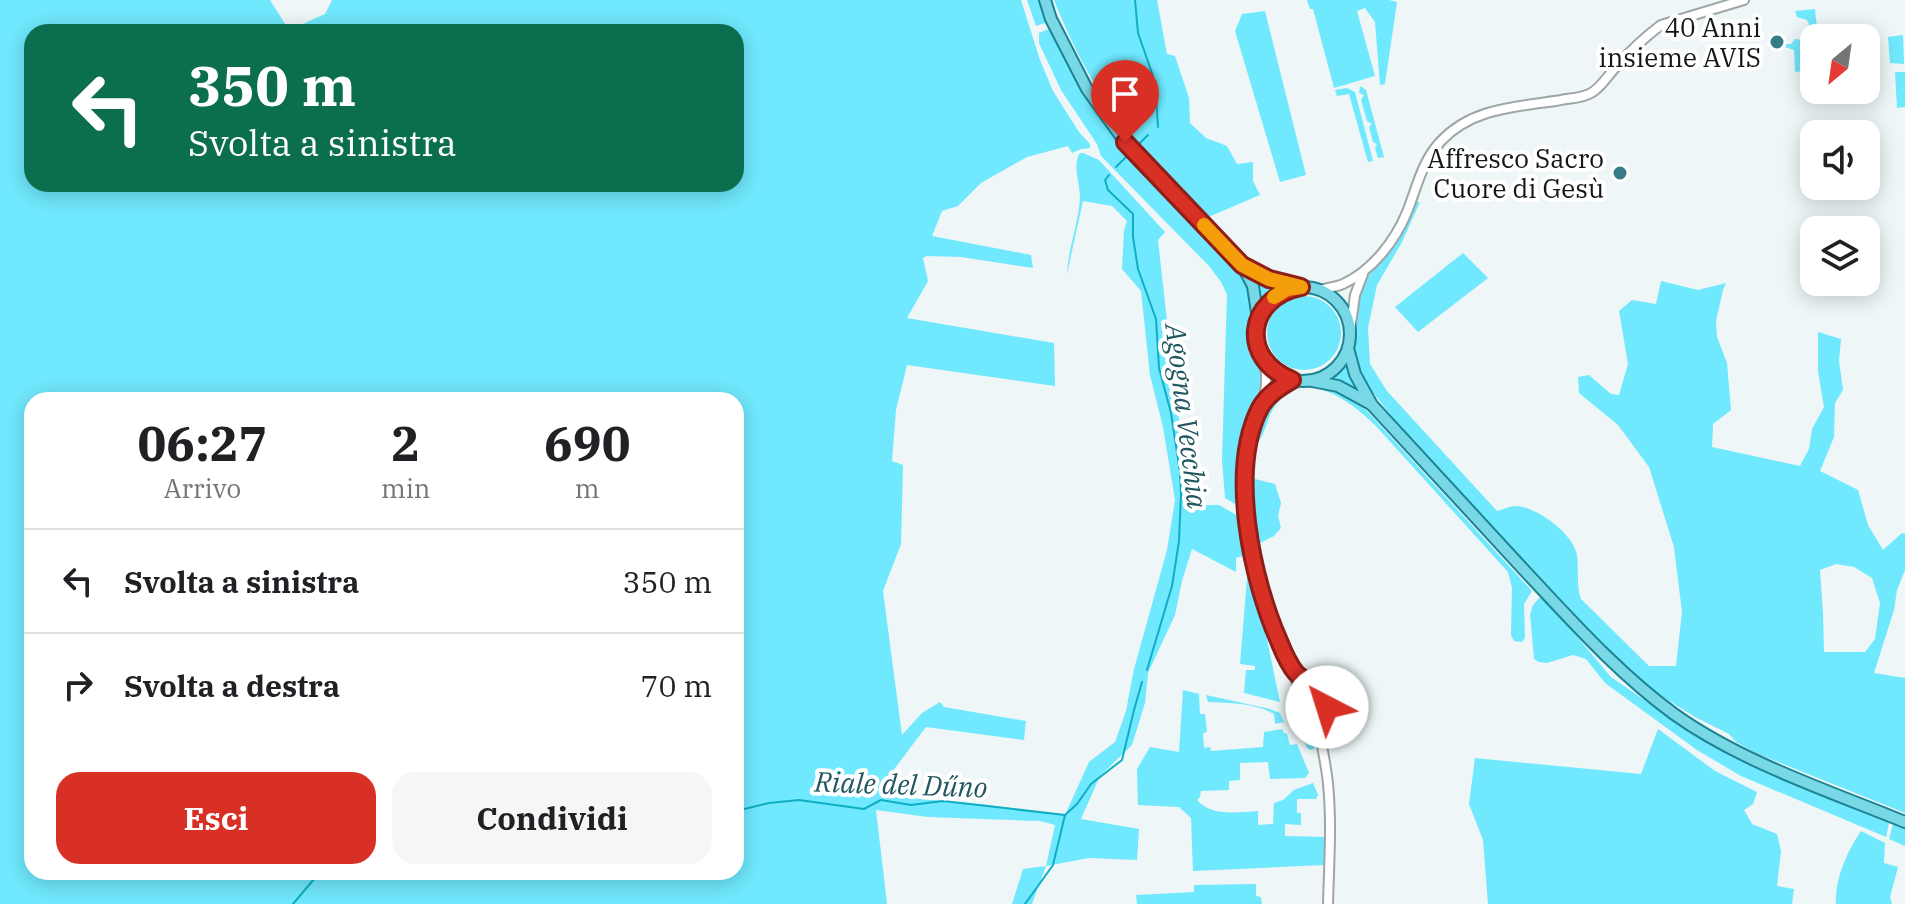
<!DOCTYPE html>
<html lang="it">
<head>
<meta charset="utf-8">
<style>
  :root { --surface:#fff; --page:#f6f6f6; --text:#202124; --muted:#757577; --line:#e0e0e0; --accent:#d93025 }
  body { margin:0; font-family:"IBM Plex Serif",serif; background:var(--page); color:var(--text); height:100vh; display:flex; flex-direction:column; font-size:30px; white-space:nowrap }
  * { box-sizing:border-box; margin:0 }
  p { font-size:26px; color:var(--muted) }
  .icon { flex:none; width:44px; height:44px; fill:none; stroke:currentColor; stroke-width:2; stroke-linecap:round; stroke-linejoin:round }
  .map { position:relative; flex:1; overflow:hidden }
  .side { position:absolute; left:24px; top:392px; width:720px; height:488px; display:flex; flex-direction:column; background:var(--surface); border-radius:24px; box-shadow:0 4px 20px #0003 }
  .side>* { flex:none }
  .top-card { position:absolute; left:24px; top:24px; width:720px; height:168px; border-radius:24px; box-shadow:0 4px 20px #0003; background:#0b6e4f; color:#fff; overflow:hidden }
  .needle { width:52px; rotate:209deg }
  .fabs { position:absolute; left:1800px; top:24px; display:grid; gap:16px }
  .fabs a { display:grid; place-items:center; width:80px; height:80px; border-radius:16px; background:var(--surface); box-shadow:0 4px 20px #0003; font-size:40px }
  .pin { position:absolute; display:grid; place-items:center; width:68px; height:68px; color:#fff; margin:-82px -34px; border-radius:50% 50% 50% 0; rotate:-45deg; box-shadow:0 0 8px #0007 }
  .pin .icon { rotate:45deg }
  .me { position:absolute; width:88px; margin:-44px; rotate:320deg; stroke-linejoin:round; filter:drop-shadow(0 0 6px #0008) }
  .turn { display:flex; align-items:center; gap:28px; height:168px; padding:0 32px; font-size:36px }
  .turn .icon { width:104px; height:104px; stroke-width:2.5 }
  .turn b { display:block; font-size:56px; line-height:68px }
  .eta { display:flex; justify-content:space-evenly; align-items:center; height:136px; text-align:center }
  .eta b { font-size:48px; font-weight:800; line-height:56px }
  .primary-button { display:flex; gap:16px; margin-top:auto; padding:16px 32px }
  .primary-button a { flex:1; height:92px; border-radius:24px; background:var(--accent); color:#fff; font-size:32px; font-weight:800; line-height:92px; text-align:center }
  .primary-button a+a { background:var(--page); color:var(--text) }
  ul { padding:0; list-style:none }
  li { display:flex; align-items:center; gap:24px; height:104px; padding:0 32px; border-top:2px solid var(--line) }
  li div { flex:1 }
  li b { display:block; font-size:30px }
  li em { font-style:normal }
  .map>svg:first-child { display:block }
  .green { fill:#70e8fd; fill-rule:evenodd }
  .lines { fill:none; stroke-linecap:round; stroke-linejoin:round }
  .stream { stroke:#0faec3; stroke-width:2 }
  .tertiary-casing { stroke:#9ea6a7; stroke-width:12 }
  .primary-casing { stroke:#1c8492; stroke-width:14 }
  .tertiary { stroke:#fff; stroke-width:8 }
  .primary { stroke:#79d8e5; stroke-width:10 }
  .route-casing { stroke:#8d1f18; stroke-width:20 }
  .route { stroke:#d93025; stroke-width:14 }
  .slow { stroke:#f59e0b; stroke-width:14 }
  .poi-dot { fill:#367c88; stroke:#fff; stroke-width:3 }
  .labels { text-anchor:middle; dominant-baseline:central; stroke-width:8; stroke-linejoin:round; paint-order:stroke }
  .poi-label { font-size:26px; fill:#141718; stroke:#fff; text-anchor:end }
  .water-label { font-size:28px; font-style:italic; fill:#205760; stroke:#fff }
</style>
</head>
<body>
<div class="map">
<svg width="1905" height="904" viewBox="0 0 1905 904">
  <rect width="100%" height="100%" fill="#eef6f8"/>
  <g class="green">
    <path d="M0 0H270L289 30 325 14 332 0H1021L1040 60 1053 91 1079 132 1090 144V148L1081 149 1072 153 1068 146 1027 157 981 183 958 206 942 211 932 236 1031 255 1033 268 961 257 927 256 923 258 928 281 907 318 1054 343 1055 386 907 365 896 410 892 461 903 465 901 544 883 591 902 735 922 713 940 702 944 707 1026 721 1024 740 926 727 895 768 886 796 980 804 1065 815 1089 762 1115 742 1126 711 1134 669 1167 550 1175 500 1163 427 1150 375 1141 291 1122 269 1124 230 1127 221 1112 206 1083 201 1067 274C1068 248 1079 223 1080 197 1080 183 1072 165 1080 153H1083L1099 160 1165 232 1158 240 1172 366 1191 505H1219L1240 517C1255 578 1267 640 1280 702L1244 693 1246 670H1255V666L1240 664 1249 554 1236 558V572L1192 549 1182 581 1175 615 1148 673 1145 703 1132 745 1100 776 1081 819 1139 829 1137 860 1089 858 1046 866 1032 904H1012L1023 869 1046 866 1055 825 1040 821 928 817 876 810 887 904H0ZM144 26 145 32H736V184H32V32H140ZM32 400H736V872H32Z"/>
    <path d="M1027 0H1039L1048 22 1036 26Z"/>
    <path d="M1054 0H1157L1167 54 1175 56 1189 98 1190 123 1206 138 1227 146 1237 164 1253 162V181L1260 195 1206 218C1171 180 1136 142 1105 100 1086 72 1066 31 1054 0Z"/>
    <path d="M1307 0H1389L1397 2 1385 84 1380 85 1375 22 1365 8 1357 11 1375 76 1334 88 1313 9H1310Z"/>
    <path d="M1815 9 1818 38H1814V70L1795 72 1794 50 1785 47V44H1791L1795 39 1802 40C1808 34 1813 30 1807 20L1797 17 1795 11Z"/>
    <path d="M1265 11 1306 175 1280 182 1235 31 1242 14Z"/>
    <path d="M1049 29C1070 68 1091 105 1118 140 1155 187 1199 229 1240 273L1248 286 1254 315 1252 337 1262 375 1260 387 1244 433 1236 482 1238 502 1235 504 1225 498 1222 460 1227 294 1221 282 1209 266 1101 156 1097 144 1061 90 1039 43V33Z"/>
    <path d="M1903 35 1904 64 1890 63 1888 37Z"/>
    <path d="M1895 72H1905V107L1897 108Z"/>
    <path d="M1360 86 1366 90 1384 157 1378 158 1375 148 1377 144 1373 142 1369 127 1372 124 1367 121 1361 100 1364 95 1359 93Z"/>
    <path d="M1347 88 1355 92 1373 161 1368 162 1349 94 1337 96 1335 90Z"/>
    <path d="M1416 202H1420L1402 242 1377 285 1368 328 1370 364 1387 391 1497 511C1502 510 1509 506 1515 506 1536 506 1574 534 1577 555 1579 570 1576 585 1581 599L1649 666H1676L1682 612 1674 547 1649 467 1618 425 1579 393 1578 377 1589 375 1611 394 1619 395 1628 364 1619 311 1632 300 1656 304 1661 281 1698 290 1726 283 1723 290 1716 321 1717 337 1727 363 1731 410 1713 424 1712 447 1800 466 1809 449 1812 429 1824 407 1818 371V332L1841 339 1839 361 1843 390 1835 403 1834 437 1820 471 1858 490 1868 525 1883 550 1902 533 1905 534V570L1897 590 1894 610 1874 673 1905 678V813L1758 754 1736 742 1729 734 1695 717 1655 692 1592 634 1398 424 1362 379 1354 358V319L1362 283 1394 246 1410 217ZM1836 564 1854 567 1872 578 1880 603 1875 639 1865 652H1824L1823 614 1820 570Z"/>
    <path d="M1463 253 1488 278 1418 332 1395 307Z"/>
    <path d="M1251 275 1279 289 1263 303Z"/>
    <circle cx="1304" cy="333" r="37"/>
    <path d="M1346 360 1357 387 1356 389 1330 376Z"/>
    <path d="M1307 383C1331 386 1349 395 1366 410L1532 591 1524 604 1525 638 1522 642 1514 641 1511 635 1512 588 1508 572 1376 426C1351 401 1303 365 1275 406 1266 419 1266 434 1256 445L1254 444C1256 423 1267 395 1288 386 1294 383 1301 384 1307 383Z"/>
    <path d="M1251 478 1275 484 1281 503 1278 516 1281 528 1274 536 1256 545 1252 521Z"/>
    <path d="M1542 595 1611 677 1691 732 1763 771 1889 823 1886 837 1741 776 1697 750 1605 683 1586 659 1573 655 1547 663 1539 662 1534 659 1530 614 1533 605Z"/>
    <circle cx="1310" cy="700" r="13"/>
    <path d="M1183 690 1199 694 1200 714H1205L1207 732 1203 733 1204 748 1210 747 1211 751 1263 747 1264 732 1282 729 1284 733 1287 734 1290 745 1297 744 1309 773 1305 778 1270 779 1268 762 1240 763V780L1229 781V790L1201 791 1200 797 1197 800C1212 817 1238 812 1258 811V825L1273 824 1274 803 1283 800 1294 790 1313 783 1318 795 1316 799H1297V813H1301V825L1285 824V836L1326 837 1324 865 1193 871 1191 818 1179 807 1138 805 1137 769 1150 747 1179 752Z"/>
    <path d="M1206 695 1270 709 1280 713 1284 722 1275 724 1274 714C1255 703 1230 703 1208 702Z"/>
    <path d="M1294 715C1309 723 1317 730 1315 748L1311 750 1307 748Z"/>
    <path d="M1658 729 1715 771 1757 792 1753 804 1744 810 1752 824 1777 834 1781 851 1777 886 1794 889 1792 904H1488L1483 840 1469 804 1475 758 1641 774Z"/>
    <path d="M1893 824 1905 829V846L1889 839Z"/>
    <path d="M1861 831 1885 843 1884 863 1898 867 1890 897 1892 904H1836C1835 878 1847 852 1861 831Z"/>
    <path d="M1256 884V896L1261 897 1262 904H1137L1136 895 1194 892V885Z"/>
  </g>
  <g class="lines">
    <g class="stream">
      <path d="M1135 0 1138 33 1153 76"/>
      <path d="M1156 95 1158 127"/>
      <path d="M1137 146 1148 135"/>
      <path d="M1116 167 1129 154"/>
      <path d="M1109 175 1105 180 1108 190 1133 214V237L1138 269 1156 319 1159 368 1171 413 1180 472 1181 494 1179 541 1172 586 1147 670"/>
      <path d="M736 811 769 803 799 800 864 809 881 800 911 805 943 801 1065 815"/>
      <path d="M293 904 320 872"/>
      <path d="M1025 904 1053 865 1065 815 1077 804 1091 784 1122 760 1134 710 1142 682"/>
    </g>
    <g class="tertiary-casing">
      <g id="tertiary">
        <path d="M1319 290C1327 288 1336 287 1343 284 1372 271 1395 241 1407 212 1417 187 1422 161 1441 141 1473 107 1518 107 1561 100 1570 98 1583 98 1591 93 1601 88 1608 75 1616 67 1629 52 1645 37 1661 25L1744 0"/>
        <path d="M1350 331 1355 295 1363 274"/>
        <path d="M1262 357C1263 362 1266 369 1266 375 1268 395 1256 415 1251 434 1244 459 1243 487 1246 513 1249 546 1259 591 1270 621 1279 645 1294 664 1298 689"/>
        <path d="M1262 406 1277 388 1292 380"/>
        <circle cx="1311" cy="700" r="17"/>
        <path d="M1321 715C1318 738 1326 760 1328 784 1332 823 1329 864 1328 904"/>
      </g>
    </g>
    <g class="primary-casing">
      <g id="primary">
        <path d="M1045 0 1051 19 1087 89 1125 142 1242 265 1253 286 1258 319"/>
        <path d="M1244 266 1269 279 1296 285"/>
        <circle cx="1303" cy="334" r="47"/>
        <path d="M1348 348 1355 374 1372 405C1423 461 1474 516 1525 571 1572 621 1618 673 1674 714 1741 762 1829 791 1905 822"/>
        <path d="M1312 381 1338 386 1371 404"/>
      </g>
    </g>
    <use href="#tertiary" class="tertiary"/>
    <use href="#primary" class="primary"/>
  </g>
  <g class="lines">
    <g class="route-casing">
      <path id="route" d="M1125 142 1242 265 1269 279 1301 287C1246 298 1239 359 1292 380 1280 387 1267 395 1260 408 1228 470 1252 580 1279 641 1283 651 1289 665 1296 673 1304 682 1314 682 1323 688L1328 697 1327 707"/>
    </g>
    <use href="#route" class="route"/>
    <path class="slow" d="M1204 225 1242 265 1269 279 1301 287 1287 289 1274 297"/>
  </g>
  <g class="poi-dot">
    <circle cx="1777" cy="42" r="8"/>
    <circle cx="1620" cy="173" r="8"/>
  </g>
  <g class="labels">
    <g class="poi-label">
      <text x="1761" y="27">40 Anni<tspan x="1761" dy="30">insieme AVIS</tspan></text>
      <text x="1604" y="158">Affresco Sacro<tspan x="1604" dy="30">Cuore di Gesù</tspan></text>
    </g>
    <g class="water-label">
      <text transform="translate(1187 416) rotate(83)">Agogna Vecchia</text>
      <text transform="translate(901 784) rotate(2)">Riale del Dűno</text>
    </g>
  </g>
</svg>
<div class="fabs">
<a><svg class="needle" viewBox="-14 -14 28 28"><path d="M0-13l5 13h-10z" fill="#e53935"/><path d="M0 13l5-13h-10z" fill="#757577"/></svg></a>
<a><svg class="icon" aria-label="sound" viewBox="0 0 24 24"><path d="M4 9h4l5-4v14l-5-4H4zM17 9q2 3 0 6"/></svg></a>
<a><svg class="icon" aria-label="layers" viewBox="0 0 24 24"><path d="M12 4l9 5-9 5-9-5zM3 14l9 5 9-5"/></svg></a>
</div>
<div class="pin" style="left:1125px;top:142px;background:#d93025"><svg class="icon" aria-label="arrive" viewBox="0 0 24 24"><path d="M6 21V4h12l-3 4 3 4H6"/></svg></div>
<svg class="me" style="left:1327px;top:707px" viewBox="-20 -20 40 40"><circle r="19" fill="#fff"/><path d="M0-13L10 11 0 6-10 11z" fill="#d93025"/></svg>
<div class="top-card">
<div class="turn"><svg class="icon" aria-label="left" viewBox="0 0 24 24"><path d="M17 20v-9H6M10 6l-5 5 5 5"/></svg><div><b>350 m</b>Svolta a sinistra</div></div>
</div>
<section class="side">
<div class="eta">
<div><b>06:27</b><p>Arrivo</p></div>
<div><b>2</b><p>min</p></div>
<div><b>690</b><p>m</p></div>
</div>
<ul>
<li><svg class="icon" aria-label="left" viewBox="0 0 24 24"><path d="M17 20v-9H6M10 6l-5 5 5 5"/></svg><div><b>Svolta a sinistra</b></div><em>350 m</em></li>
<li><svg class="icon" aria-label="right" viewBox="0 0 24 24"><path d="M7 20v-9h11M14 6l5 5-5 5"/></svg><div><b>Svolta a destra</b></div><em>70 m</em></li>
</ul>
<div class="primary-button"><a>Esci</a><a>Condividi</a></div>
</section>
</div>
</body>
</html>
